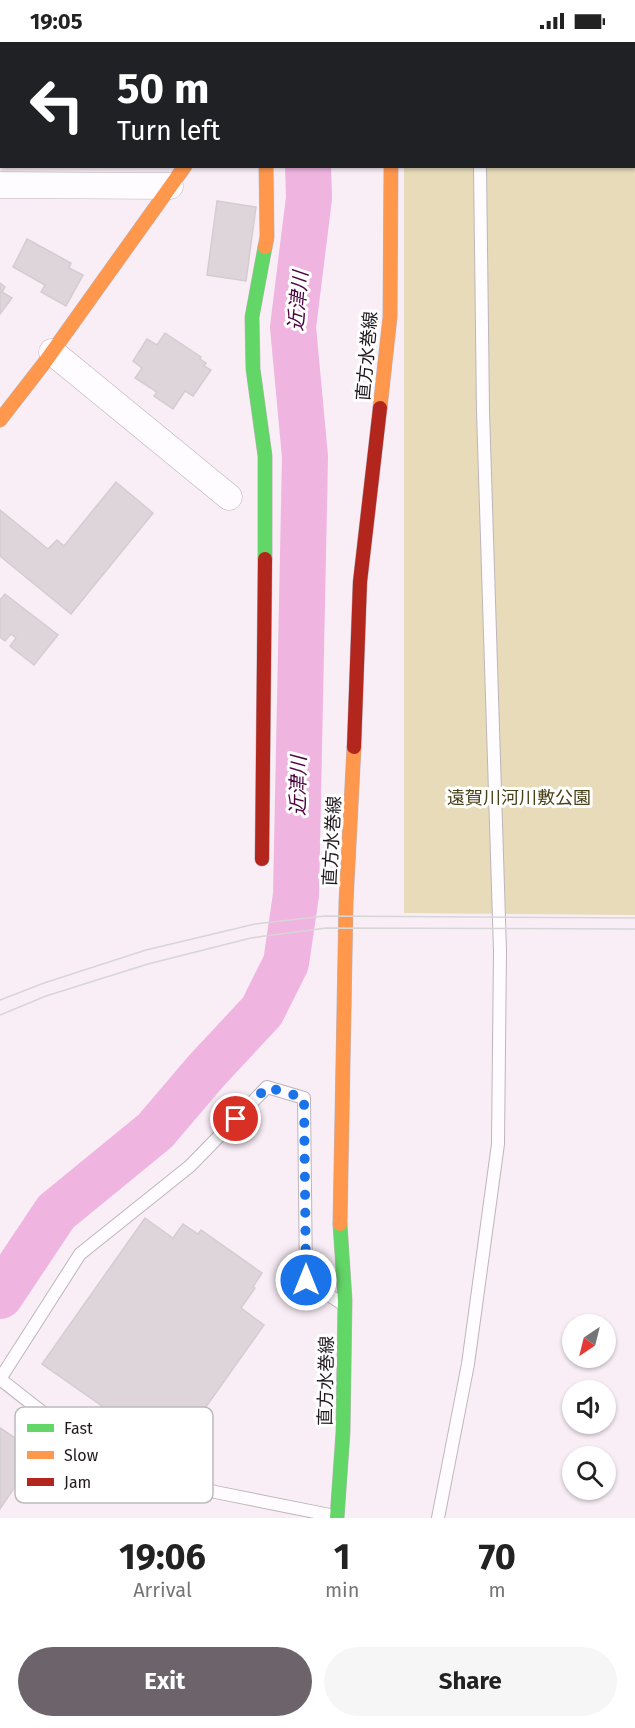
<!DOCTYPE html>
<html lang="en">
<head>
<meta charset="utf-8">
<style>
  :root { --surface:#fff; --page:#f6f6f6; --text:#222; --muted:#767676; --accent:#6c646a }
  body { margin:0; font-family:"Fira Sans","Noto Sans JP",sans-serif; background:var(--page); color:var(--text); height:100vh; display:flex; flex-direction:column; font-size:22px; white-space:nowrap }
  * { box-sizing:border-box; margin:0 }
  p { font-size:20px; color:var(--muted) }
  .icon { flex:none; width:33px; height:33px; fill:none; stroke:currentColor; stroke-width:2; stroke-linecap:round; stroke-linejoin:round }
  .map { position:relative; height:1476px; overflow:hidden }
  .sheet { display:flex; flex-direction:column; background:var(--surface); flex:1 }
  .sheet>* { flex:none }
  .top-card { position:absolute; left:0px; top:0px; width:636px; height:126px; box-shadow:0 2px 4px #0004; background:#202124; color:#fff; overflow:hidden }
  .needle { width:39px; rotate:215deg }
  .fabs { position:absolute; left:562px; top:1272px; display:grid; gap:12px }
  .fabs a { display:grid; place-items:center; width:54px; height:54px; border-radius:50%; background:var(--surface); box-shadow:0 2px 4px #0004; font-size:30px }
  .pin { position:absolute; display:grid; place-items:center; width:51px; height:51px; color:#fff; margin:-26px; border:3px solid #fff; border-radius:50%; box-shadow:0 2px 6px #0007 }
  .me { position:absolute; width:66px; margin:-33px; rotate:0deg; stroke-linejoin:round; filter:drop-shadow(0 0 4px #0008) }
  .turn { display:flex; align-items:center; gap:21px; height:126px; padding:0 18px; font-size:27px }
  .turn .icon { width:78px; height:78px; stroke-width:2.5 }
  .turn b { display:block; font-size:42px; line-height:51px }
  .eta { display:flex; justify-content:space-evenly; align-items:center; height:102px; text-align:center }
  .eta b { font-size:36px; font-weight:700; line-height:42px }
  .primary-button { display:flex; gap:12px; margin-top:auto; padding:12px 18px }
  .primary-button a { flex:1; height:69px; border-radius:36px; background:var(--accent); color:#fff; font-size:24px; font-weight:700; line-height:69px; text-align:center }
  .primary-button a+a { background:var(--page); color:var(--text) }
  .status { display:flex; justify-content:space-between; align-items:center; height:42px; padding:0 30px; background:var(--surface); direction:ltr }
  .status svg { height:16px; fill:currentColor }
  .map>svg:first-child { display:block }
  .green { fill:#e7dbba }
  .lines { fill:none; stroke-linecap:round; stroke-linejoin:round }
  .river { stroke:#efb4e0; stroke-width:46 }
  .building { fill:#ded5db; stroke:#d5ccd2; stroke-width:1.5 }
  .lane-casing { stroke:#beb5bb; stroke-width:14 }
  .street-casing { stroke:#beb5bb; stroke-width:27 }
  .fast-casing { stroke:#beb5bb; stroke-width:15 }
  .slow-casing { stroke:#beb5bb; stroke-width:15 }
  .jam-casing { stroke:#beb5bb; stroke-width:15 }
  .lane { stroke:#fefcfe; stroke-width:12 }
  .street { stroke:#fefcfe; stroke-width:26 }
  .fast { stroke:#63d668; stroke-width:14 }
  .slow { stroke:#ff974d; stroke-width:14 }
  .jam { stroke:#b3261e; stroke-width:14 }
  .tram { stroke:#d8d5d7; stroke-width:1.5 }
  .route { stroke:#1a73e8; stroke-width:10; stroke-dasharray:0 18 }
  .labels { text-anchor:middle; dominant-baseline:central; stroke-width:6; stroke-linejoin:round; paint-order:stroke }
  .street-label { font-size:18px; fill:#20191e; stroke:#fff }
  .park-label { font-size:18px; fill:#484016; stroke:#fff }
  .water-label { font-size:20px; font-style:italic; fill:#4c033f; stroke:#fff }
  .key { fill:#fff; stroke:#bcbabc; stroke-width:1.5 }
  .key-label { font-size:16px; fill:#20191e }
</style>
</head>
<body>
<div class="status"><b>19:05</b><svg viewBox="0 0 49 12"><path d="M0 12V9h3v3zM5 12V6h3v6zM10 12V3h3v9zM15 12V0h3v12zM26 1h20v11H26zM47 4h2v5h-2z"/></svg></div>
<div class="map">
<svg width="635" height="1476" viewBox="0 0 635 1476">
  <rect width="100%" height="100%" fill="#f9eef6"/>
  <path class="green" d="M402 0H635V873L404 871V125L634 124V2Z"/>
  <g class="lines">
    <g class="river">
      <path d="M305 0V2"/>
      <path d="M0 1254 56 1170 155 1089 207 1028 262 969 286 921 296 853 305 415 293 285 309 156 308 124"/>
    </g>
  </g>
  <g class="building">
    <path d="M217 159 256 165 246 239 207 233Z"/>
    <path d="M27 197 71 221 69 226 83 233 66 264 41 250 45 243 13 225Z"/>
    <path d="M0 241 5 245 2 250 12 256 0 272Z"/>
    <path d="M165 291 201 315 200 317 206 321 204 324 211 328 193 354 185 349 173 367 154 354 157 350 135 336 142 326 133 319 147 297 157 303Z"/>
    <path d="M116 440 153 471 71 572 0 514V468L48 507 57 498 64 504Z"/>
    <path d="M5 552 58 593 34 623 10 604 16 596 11 592 5 599 0 595V558Z"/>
    <path d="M145 1176 173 1196 183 1182 198 1192 201 1188 262 1231 253 1245 255 1246 241 1266 264 1283 172 1413 42 1322Z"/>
    <path d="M0 1386 38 1411 0 1467Z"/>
  </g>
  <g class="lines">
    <g class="lane-casing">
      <g id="lane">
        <path d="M533 0V2"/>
        <path d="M0 1337 80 1212 190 1124 267 1045 304 1056 306 1238 341 1261"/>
        <path d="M0 1337 88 1406 215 1450 335 1474"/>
        <path d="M438 1476 468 1322 498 1102 500 909 483 369 480 124"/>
      </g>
    </g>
    <g class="street-casing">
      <g id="street">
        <path d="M255 0V2"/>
        <path d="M0 72 2 73"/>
        <path d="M0 143 170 144"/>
        <path d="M52 310 229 455"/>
      </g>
    </g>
    <g class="fast-casing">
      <g id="fast">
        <path d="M265 517V414L253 327 252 275 265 205"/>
        <path d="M337 1476 343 1390 345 1258 340 1182"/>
      </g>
    </g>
    <g class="slow-casing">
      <g id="slow">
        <path d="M265 205 267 195 266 124"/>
        <path d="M380 366 390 275 391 124"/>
        <path d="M0 378 45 320 185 124"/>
        <path d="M340 1182 346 860 354 705"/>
      </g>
    </g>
    <g class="jam-casing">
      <g id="jam">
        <path d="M389 0V2"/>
        <path d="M354 705 360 540 380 366"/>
        <path d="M262 817 265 517"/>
      </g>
    </g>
    <use href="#lane" class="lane"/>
    <use href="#street" class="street"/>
    <use href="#fast" class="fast"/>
    <use href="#slow" class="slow"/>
    <use href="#jam" class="jam"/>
    <g class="tram">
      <path d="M0 958 44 941 146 908 255 882 325 874 635 876"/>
      <path d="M0 973 46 954 148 922 251 896 326 886 635 887"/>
    </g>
  </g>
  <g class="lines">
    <path class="route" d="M236 1077 267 1045 304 1056 306 1238"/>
  </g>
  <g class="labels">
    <g class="street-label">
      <text transform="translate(367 314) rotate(-85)">直方水巻線</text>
      <text transform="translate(332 799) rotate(-87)">直方水巻線</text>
      <text transform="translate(326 1339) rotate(-89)">直方水巻線</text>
    </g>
    <g class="park-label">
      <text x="519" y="756">遠賀川河川敷公園</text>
    </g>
    <g class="water-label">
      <text transform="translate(298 259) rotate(-85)">近津川</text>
      <text transform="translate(298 744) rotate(-89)">近津川</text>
    </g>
  </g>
  <rect x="15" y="1365" width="198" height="96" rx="9" class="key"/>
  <rect x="27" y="1382" width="27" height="8" fill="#63d668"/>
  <rect x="27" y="1409" width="27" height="8" fill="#ff974d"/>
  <rect x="27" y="1436" width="27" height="8" fill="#b3261e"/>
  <g class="key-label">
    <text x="64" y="1392">Fast</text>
    <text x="64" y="1419">Slow</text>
    <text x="64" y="1446">Jam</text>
  </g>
</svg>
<div class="fabs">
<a><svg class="needle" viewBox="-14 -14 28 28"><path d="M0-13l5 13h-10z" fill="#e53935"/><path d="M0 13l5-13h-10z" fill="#767676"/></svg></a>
<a><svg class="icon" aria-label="sound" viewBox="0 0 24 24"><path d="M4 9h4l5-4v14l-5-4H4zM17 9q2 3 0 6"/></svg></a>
<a><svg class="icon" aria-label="search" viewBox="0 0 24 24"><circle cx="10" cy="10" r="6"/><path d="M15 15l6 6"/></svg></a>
</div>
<div class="pin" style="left:236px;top:1077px;background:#d93025"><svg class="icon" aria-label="arrive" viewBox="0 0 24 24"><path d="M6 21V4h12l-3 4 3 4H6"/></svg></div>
<svg class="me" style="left:306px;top:1238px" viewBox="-20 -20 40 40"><circle r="17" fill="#1a73e8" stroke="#fff" stroke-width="3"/><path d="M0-11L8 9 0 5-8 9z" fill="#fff"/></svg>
<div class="top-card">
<div class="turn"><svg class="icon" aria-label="left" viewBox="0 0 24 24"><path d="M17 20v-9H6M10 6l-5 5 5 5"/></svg><div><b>50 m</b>Turn left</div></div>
</div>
</div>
<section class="sheet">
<div class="eta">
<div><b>19:06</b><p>Arrival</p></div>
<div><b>1</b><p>min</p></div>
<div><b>70</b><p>m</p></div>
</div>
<div class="primary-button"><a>Exit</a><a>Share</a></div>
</section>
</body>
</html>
